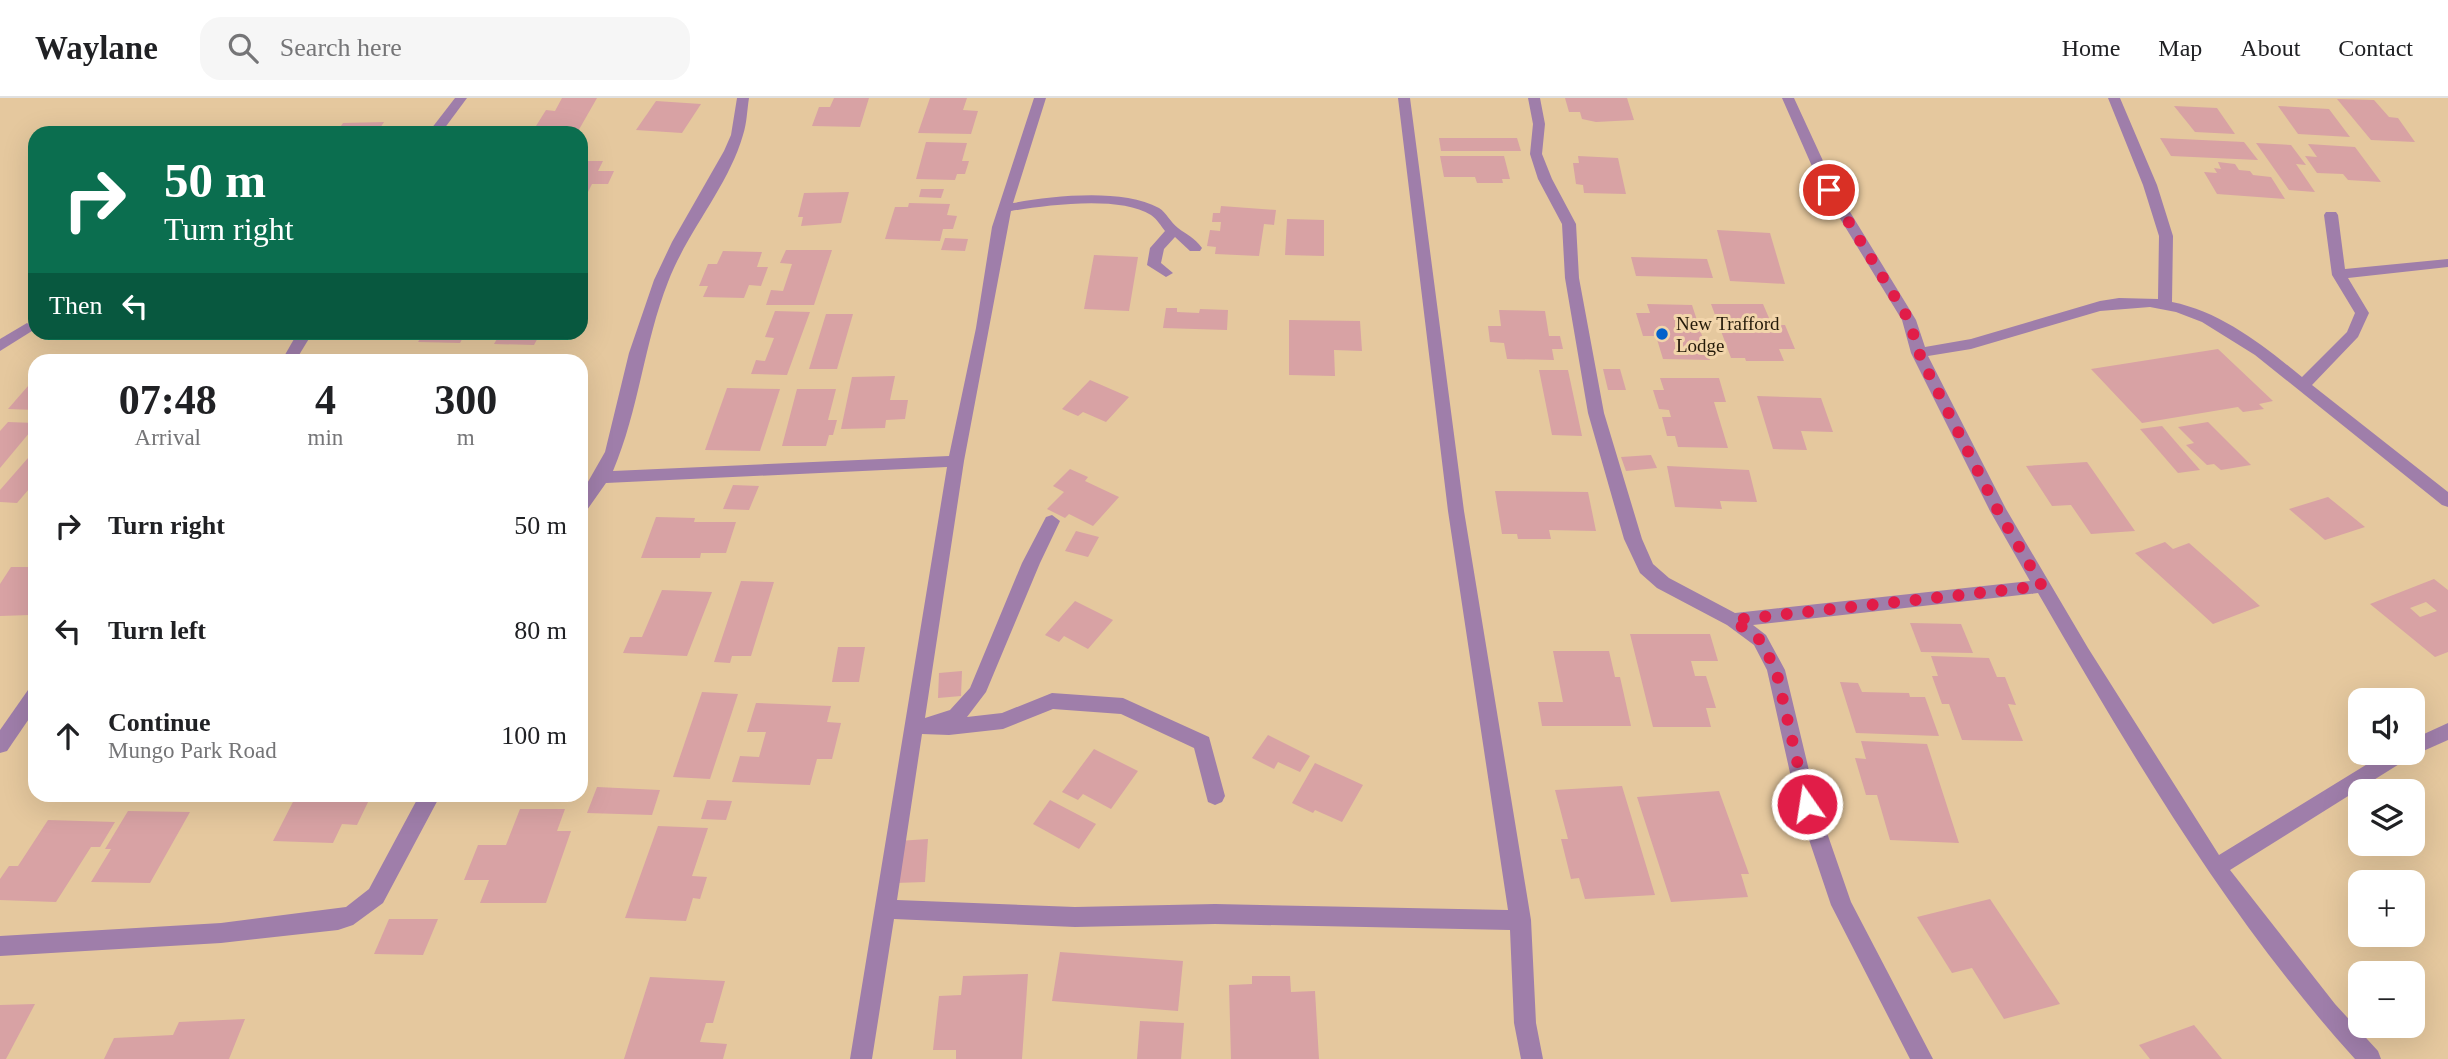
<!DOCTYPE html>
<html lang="en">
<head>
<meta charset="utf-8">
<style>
  :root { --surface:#fff; --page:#f6f6f6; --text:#202124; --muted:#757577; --line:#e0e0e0 }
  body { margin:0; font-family:"Times New Roman",serif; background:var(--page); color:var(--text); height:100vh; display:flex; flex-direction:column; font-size:26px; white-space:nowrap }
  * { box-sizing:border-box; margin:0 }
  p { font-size:23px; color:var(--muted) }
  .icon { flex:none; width:38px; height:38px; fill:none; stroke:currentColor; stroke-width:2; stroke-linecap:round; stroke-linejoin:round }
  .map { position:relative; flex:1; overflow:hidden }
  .side { position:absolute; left:28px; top:256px; width:560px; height:448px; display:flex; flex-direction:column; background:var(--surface); border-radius:21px; box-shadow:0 7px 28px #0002 }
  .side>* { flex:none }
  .top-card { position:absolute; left:28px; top:28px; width:560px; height:214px; border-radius:21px; box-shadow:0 7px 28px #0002; background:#0b6e4f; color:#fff; overflow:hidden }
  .tools { position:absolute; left:2348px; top:590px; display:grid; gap:14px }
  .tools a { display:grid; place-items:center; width:77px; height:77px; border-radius:14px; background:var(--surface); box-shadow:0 7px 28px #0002; font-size:35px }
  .pin { position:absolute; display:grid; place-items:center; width:60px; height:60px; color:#fff; margin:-30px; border:4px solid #fff; border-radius:50%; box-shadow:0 2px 7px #0007 }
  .me { position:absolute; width:77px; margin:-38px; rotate:347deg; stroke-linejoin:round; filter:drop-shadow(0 0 5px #0008) }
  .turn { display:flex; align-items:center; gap:24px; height:147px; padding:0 21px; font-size:32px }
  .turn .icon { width:91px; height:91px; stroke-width:2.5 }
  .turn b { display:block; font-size:49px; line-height:60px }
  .then { display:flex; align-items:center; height:66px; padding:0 21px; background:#0003; gap:14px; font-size:26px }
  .eta { display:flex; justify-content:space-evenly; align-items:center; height:119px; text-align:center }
  .eta b { font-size:42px; font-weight:700; line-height:49px }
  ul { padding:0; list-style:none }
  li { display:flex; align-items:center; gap:21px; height:105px; padding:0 21px }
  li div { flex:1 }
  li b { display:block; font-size:26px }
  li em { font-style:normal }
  header { display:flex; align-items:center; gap:42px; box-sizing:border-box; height:98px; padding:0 35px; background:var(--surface); border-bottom:2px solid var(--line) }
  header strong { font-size:33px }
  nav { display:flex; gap:38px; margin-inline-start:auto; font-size:24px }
  .search { width:490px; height:63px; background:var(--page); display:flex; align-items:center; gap:18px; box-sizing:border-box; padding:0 24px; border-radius:21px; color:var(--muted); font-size:26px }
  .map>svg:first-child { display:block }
  .building { fill:#d8a2a4; fill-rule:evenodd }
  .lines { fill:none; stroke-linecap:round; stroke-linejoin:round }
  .minor { fill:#9f7eaa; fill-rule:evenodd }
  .route { stroke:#e11d48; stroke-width:12; stroke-dasharray:0 21.6 }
  .poi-dot { fill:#0462cb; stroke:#f2d5ab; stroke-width:2.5 }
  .labels { text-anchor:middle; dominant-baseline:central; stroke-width:6; stroke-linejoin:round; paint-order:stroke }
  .poi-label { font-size:19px; fill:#241a09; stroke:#f2d5ab; text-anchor:start }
</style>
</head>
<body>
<header>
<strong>Waylane</strong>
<div class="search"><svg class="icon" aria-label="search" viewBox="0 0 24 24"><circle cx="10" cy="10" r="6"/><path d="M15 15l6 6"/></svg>Search here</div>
<nav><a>Home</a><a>Map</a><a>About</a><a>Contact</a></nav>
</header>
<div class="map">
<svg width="2448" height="961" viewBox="0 0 2448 961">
  <rect width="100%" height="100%" fill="#e5c89e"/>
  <g class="building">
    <path d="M562 0H597L577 35H542L546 28H536L546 12 555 13Z"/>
    <path d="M834 0H869L860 29 812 28 819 9H830Z"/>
    <path d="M930 0H967L963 12 978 13 971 36 918 35Z"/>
    <path d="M1565 0H1627L1634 22 1596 24 1582 21 1580 14H1569Z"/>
    <path d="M2337 1 2374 2 2389 19 2398 20 2415 44 2371 42Z"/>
    <path d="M656 3 701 6 682 35 636 32Z"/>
    <path d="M2174 8 2217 10 2235 36 2195 34Z"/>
    <path d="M2278 8 2329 11 2350 39 2298 36Z"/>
    <path d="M384 24 377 35H336L343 25Z"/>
    <path d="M1439 40H1517L1521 53H1441Z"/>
    <path d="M2160 40 2244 44 2258 62 2171 58Z"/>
    <path d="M926 44 967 45 962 63H969L965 76H957L955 82 916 81Z"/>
    <path d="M2256 45 2291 47 2306 67 2296 66 2315 94 2289 92Z"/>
    <path d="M2308 46 2355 49 2381 84 2348 82 2343 76 2317 75 2305 58 2317 59Z"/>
    <path d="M1440 58H1504L1510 81H1502L1503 85H1477L1475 79H1444Z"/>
    <path d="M1578 58 1618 60 1626 96 1584 95 1583 87 1576 86 1573 65H1579Z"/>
    <path d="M581 63H603L598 73H614L608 86H592L584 102H581Z"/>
    <path d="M2218 64 2235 66 2239 72 2250 73 2253 77 2271 79 2285 101 2217 96 2204 74 2217 75 2214 70 2221 71Z"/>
    <path d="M921 91H944L941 100 919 99Z"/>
    <path d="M849 94 841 125 801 128 803 119H798L804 95Z"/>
    <path d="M909 105 950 106 947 117 957 118 953 131H943L940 143 885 141 895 109H908Z"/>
    <path d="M1221 108 1276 112 1274 127 1264 126 1259 158 1215 156 1216 149 1207 148 1210 132 1220 133 1221 124H1212L1213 115H1220Z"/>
    <path d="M1287 121 1324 122V158L1285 157Z"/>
    <path d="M1717 132 1770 135 1785 186 1730 183Z"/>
    <path d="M945 140 968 141 965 153 941 152Z"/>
    <path d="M786 152H832L814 207H766L771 192 783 193 792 166 780 165Z"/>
    <path d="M723 153 762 154 757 169H768L761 188 749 187 744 200 703 199 708 188H699L708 166H717Z"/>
    <path d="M1094 157 1138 159 1129 213 1084 211Z"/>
    <path d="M1631 159 1707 161 1713 180 1636 178Z"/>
    <path d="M1647 206 1692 207 1710 262 1663 261 1656 238H1643L1636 215H1650Z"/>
    <path d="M1711 206H1763L1772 227H1785L1795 251H1779L1784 263H1746L1745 260H1731Z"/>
    <path d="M1166 210H1177V214L1199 215 1200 211 1228 212 1227 232 1163 230Z"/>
    <path d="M1499 212 1545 213 1549 238H1560L1563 251H1552L1554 262 1507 261 1504 245 1490 244 1488 228H1501Z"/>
    <path d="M775 213 810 214 787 277 751 276 756 262 765 263 774 240 765 239Z"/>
    <path d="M826 216H853L837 271H809Z"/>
    <path d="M1289 222 1360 223 1362 253 1334 252 1335 278 1289 277Z"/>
    <path d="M424 234H466L460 245 418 244Z"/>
    <path d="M501 234H541L534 247 494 246Z"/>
    <path d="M2218 251 2273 303 2259 306 2264 311 2243 314 2238 309 2142 325 2091 271Z"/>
    <path d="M1603 271H1620L1626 292H1608Z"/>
    <path d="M1539 272H1568L1582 338 1552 337Z"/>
    <path d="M895 278 890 302H908L905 321 886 322 885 330 841 331 852 279Z"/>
    <path d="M35 280V312L8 311Z"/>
    <path d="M1660 280H1719L1726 304H1714L1728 350 1678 349 1675 338H1667L1662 319H1671L1669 312 1659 311 1653 292H1664Z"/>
    <path d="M1090 282 1129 299 1106 324 1083 314 1078 318 1062 311Z"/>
    <path d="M727 290 780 291 760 353 705 352Z"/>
    <path d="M797 291H836L828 322H837L833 337H829L826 348H782Z"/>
    <path d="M1757 298 1821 300 1833 334 1801 333 1807 352 1773 351Z"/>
    <path d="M8 324 35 325V328L0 370V333Z"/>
    <path d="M2208 324 2251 367 2221 372 2214 366 2207 367 2186 347 2194 345 2178 329Z"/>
    <path d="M2162 328 2200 372 2178 375 2140 331Z"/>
    <path d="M35 352V384L17 405 0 404V392Z"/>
    <path d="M1651 357 1657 370 1626 373 1621 359Z"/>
    <path d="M2087 364 2135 433 2091 436 2071 407 2052 408 2026 368Z"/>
    <path d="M1667 368 1749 372 1757 404 1720 403 1722 411 1675 409Z"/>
    <path d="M1070 371 1088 379 1085 383 1119 399 1093 428 1069 416 1065 420 1047 411 1064 394 1053 388Z"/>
    <path d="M733 387 759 388 749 412 723 411Z"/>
    <path d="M1495 393 1588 394 1596 433 1549 432 1551 441H1518L1517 436H1502Z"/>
    <path d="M2328 399 2365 429 2325 442 2289 411Z"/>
    <path d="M656 419 695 420 694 424H736L726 455H701L700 460H641Z"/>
    <path d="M1076 433 1099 439 1088 459 1065 453Z"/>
    <path d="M2165 444 2173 451 2189 445 2260 508 2213 526 2135 455Z"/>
    <path d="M11 469H35V510L30 517 0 518V486Z"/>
    <path d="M2434 481 2448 492V554L2435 559 2370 506ZM2426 504 2437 513 2420 519 2410 510Z"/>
    <path d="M741 483 774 484 751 558H732L730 565 714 564Z"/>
    <path d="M662 492 712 494 687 558 623 555 630 539H642Z"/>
    <path d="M1075 503 1113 522 1088 551 1064 538 1059 544 1045 537Z"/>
    <path d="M1910 525 1961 526 1973 555 1921 554Z"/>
    <path d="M1630 536H1710L1718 563H1691L1695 578H1706L1716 610H1706L1711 629H1653Z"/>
    <path d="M838 549H865L859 584H832Z"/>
    <path d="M1553 553H1609L1615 579H1620L1631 628H1542L1538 604H1563Z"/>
    <path d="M1931 558 1989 560 1997 579H2005L2016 607 2008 606 2023 643 1962 642 1949 606H1942L1932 578H1938Z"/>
    <path d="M962 573 961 598 938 600 939 575Z"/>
    <path d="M1840 584 1858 585 1862 594 1909 595 1910 599H1925L1939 638 1856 635Z"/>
    <path d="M702 594 738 596 710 681 673 679Z"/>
    <path d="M756 605 831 608 827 624 841 625 832 661H817L810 687 732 684 740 658 759 659 766 634H747Z"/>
    <path d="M1268 637 1310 658 1300 674 1278 664 1274 671 1252 660Z"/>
    <path d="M1861 643 1927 646 1959 745 1890 742 1877 697H1866L1855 660 1866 661Z"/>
    <path d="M1094 651 1138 673 1111 711 1083 696 1078 702 1062 694Z"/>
    <path d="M1315 665 1363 687 1342 724 1315 712 1313 715 1292 705Z"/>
    <path d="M1622 688 1655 797 1585 801 1579 780 1571 781 1561 741H1568L1555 692Z"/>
    <path d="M597 689 660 692 652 717 587 715Z"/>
    <path d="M1719 693 1749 776H1741L1748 799 1671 804 1637 699Z"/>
    <path d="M297 696H357L354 702H369L357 727 342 726 333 745 273 743Z"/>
    <path d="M707 702 732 703 726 722 701 721Z"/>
    <path d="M1050 702 1096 726 1079 751 1033 726Z"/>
    <path d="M520 711H565L557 733H571L546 805H480L489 782H464L478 747H506Z"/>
    <path d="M128 713 190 714 150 785 91 784 111 751H105Z"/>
    <path d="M48 722 115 724 100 749H91L56 804 0 802V781L9 768H18Z"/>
    <path d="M658 728 708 730 692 778 707 779 700 801 693 800 686 823 625 820Z"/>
    <path d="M928 741 925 784 895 785 898 743Z"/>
    <path d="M1990 801 2060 906 2004 921 1972 870 1952 875 1917 819Z"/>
    <path d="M389 821H438L423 857 374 856Z"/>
    <path d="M1060 854 1183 863 1178 913 1052 903Z"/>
    <path d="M1028 876 1022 961H956V952H933L939 898 961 897 963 878Z"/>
    <path d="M1252 878H1290L1291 894 1315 893 1319 961H1231L1229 887 1252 886Z"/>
    <path d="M650 879 725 883 713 925H706L700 944 727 946 723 961H624Z"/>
    <path d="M35 906 6 961H0V907Z"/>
    <path d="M245 921 229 961H104L114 940 173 937 179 924Z"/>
    <path d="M1140 923 1184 925 1181 961H1137Z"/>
    <path d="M2194 927 2222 961H2150L2139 947Z"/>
  </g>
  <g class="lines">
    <g class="minor">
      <path d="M455 0H467L441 35H428Z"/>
      <path d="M737 0H749C747 12 747 25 743 37 728 89 688 132 668 184 644 245 639 312 613 373L949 358 976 230 992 129 1034 0H1046L1013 105C1053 98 1122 90 1159 110 1167 115 1170 124 1178 130 1187 137 1194 139 1202 150L1200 153H1190L1175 139 1164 151 1161 165 1173 175 1166 179 1147 167 1150 150 1165 133C1161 128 1157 121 1151 117 1120 97 1046 107 1011 113L964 363 925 620 950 612 970 590 1022 465 1046 419 1052 417 1060 423 1040 465 986 594 967 619 1002 615 1052 595 1123 600 1209 639 1225 698 1222 704 1215 707 1208 704 1194 650 1121 616 1053 611 1003 631 949 637 922 636 897 802 1075 809 1215 806 1508 812 1448 413 1398 0H1410L1464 413 1531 822 1536 925 1543 961H1521L1514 925 1510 832 1215 826 1075 829 894 821 872 961H850L947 369 606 385 587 412 581 414V396L605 354 629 255 654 182 672 144 724 53 731 37Z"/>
      <path d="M1528 0H1540L1545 26 1542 56 1552 81 1576 126 1579 180 1604 315 1642 441 1653 466 1669 480 1735 515 2030 483 1990 413 1911 255 1902 222 1822 91 1782 0H1794L1836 91 1916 222 1925 249 1971 241 2100 203 2119 200 2158 201 2159 138 2143 87 2108 0H2120L2157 87 2173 138 2172 204C2222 214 2264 248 2302 279L2347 234 2355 215 2332 177 2324 117 2326 114H2336L2338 117 2345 171 2448 161V169L2348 180 2369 215 2358 239 2312 287 2448 394V409L2442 407 2255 257 2202 224 2176 214 2150 209 2100 213 1971 251 1928 258 2006 411 2088 550 2219 757 2387 654H2413V641L2448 625V642L2412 658 2230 772 2335 906 2378 953 2381 961H2355C2228 821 2132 657 2038 495L1753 527 1766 537 1785 572 1817 706 1851 804 1933 961H1910L1831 807 1797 706 1767 572 1754 547 1727 527 1657 490 1640 475 1624 441 1588 315 1565 180 1562 126 1538 81 1530 56 1533 26Z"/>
      <path d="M27 225 34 230 32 233 0 253V241Z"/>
      <path d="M298 234H313L296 262H282Z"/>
      <path d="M35 589V612L7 653 0 655V632L28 592Z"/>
      <path d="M420 696H441L383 805 353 827 338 832 221 845 0 858V838L221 825 346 809 369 791Z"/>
    </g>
  </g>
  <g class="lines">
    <path class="route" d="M1807 706 1776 572 1760 542 1733 522 2042 488 1998 413 1930 278 1919 255 1909 222 1829 92"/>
  </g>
  <circle class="poi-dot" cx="1662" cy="236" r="7"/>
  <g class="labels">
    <g class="poi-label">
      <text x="1676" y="225">New Trafford<tspan x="1676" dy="22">Lodge</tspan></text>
    </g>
  </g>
</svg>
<div class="tools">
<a><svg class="icon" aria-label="sound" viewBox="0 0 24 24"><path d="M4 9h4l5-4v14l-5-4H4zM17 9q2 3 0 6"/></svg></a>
<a><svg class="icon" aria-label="layers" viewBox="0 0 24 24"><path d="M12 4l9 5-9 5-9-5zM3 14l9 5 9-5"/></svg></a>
<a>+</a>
<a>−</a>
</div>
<div class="pin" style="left:1829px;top:92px;background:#d93025"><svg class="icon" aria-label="arrive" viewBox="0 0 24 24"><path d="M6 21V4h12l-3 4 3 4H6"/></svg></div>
<svg class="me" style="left:1807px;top:706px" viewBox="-20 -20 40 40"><circle r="17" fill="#e11d48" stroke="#fff" stroke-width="3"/><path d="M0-11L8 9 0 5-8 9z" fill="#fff"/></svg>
<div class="top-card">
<div class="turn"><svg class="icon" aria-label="right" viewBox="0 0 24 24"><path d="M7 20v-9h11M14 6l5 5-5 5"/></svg><div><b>50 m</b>Turn right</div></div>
<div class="then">Then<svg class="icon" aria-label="left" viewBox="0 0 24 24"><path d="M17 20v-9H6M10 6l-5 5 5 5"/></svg></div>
</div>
<section class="side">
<div class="eta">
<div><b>07:48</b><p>Arrival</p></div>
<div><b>4</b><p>min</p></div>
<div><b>300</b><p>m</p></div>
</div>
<ul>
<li><svg class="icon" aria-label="right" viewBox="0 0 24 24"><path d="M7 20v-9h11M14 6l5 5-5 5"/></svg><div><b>Turn right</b></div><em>50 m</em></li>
<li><svg class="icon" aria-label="left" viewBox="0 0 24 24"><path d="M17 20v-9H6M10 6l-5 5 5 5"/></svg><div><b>Turn left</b></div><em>80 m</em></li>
<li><svg class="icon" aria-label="ahead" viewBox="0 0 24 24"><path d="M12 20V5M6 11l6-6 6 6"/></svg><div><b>Continue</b><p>Mungo Park Road</p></div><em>100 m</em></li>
</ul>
</section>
</div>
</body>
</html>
